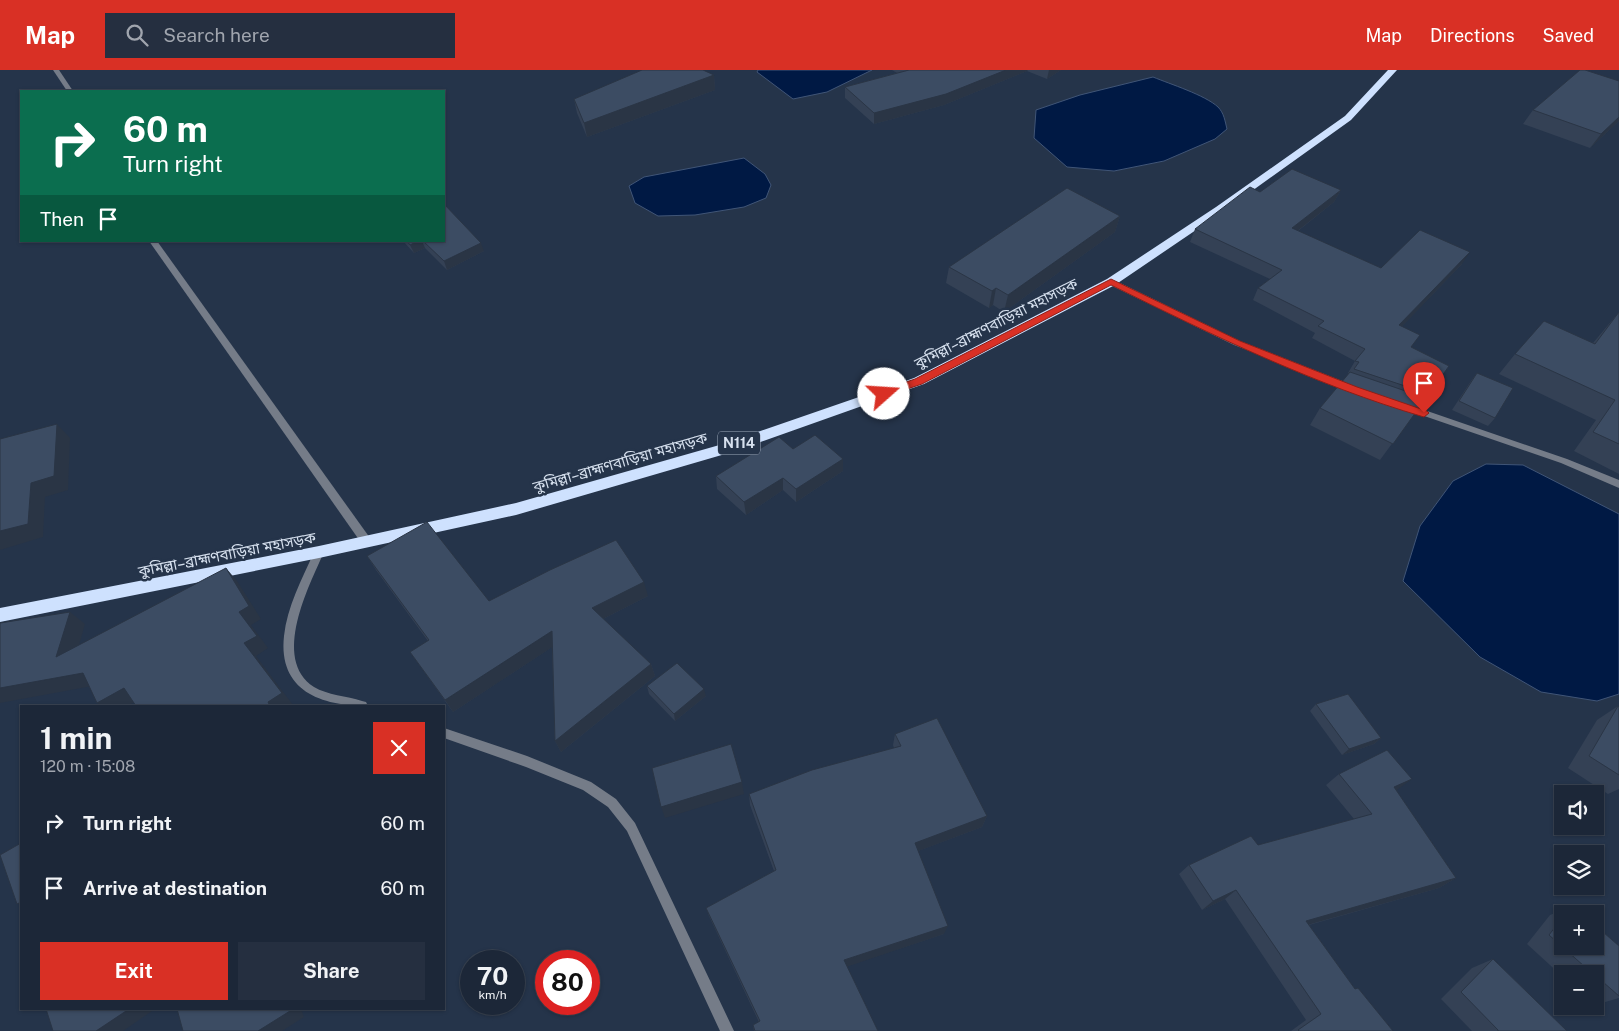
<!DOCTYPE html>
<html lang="en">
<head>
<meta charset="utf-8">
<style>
  :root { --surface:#1c2738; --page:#252f40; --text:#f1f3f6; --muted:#a0a5ae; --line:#3a4453; --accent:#d93025 }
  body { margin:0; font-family:"Public Sans","Noto Sans Bengali",sans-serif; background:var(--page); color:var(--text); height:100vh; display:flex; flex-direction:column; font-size:19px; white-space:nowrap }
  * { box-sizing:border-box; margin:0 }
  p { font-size:16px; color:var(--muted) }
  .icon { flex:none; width:28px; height:28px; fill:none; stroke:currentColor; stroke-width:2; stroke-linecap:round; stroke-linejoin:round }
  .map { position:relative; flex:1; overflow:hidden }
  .drawer { position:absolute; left:20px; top:635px; width:425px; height:305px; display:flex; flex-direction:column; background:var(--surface); border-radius:0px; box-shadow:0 1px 4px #0004,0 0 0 1px var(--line) }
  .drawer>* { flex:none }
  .banner { position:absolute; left:20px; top:20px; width:425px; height:152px; border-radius:0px; box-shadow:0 1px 4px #0004,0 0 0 1px var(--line); background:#0b6e4f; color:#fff; overflow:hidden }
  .fabs { position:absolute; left:1554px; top:715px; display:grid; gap:10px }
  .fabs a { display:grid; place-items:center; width:50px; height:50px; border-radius:0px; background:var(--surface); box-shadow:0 1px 4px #0004,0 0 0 1px var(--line); font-size:25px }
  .speed { position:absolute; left:460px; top:880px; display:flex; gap:10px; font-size:25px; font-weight:700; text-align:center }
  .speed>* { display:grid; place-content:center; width:65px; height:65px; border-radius:50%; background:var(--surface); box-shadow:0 1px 4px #0004,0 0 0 1px var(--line); line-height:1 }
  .speed small { font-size:12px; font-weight:400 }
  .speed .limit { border:8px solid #d22; background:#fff; color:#111 }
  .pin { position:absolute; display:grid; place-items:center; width:42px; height:42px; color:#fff; margin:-51px -21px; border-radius:50% 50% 50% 0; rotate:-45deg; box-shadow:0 0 5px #0007 }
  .pin .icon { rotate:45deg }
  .me { position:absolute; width:55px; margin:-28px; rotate:71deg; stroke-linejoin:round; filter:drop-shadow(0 0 4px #0008) }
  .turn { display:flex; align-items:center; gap:18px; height:105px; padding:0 20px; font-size:22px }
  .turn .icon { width:65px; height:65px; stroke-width:2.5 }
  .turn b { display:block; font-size:35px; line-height:42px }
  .then { display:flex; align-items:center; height:48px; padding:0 20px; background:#0003; gap:10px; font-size:19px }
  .round { display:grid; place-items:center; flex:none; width:52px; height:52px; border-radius:0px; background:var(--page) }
  .summary { display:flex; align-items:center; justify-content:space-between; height:85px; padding:0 20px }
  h1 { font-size:30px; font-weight:700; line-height:38px }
  .button { display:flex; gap:10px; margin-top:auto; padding:10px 20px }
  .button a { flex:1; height:58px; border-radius:0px; background:var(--accent); color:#fff; font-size:20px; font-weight:700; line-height:58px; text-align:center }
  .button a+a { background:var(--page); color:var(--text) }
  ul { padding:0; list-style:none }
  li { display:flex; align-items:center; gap:15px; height:65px; padding:0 20px }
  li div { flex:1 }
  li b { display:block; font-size:19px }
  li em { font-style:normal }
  header { display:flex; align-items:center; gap:30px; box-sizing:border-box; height:70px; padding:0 25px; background:var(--accent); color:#fff }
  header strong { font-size:24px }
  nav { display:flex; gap:28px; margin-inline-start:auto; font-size:18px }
  .search { width:350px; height:45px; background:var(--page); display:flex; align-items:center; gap:12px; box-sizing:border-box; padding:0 18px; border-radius:0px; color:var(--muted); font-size:19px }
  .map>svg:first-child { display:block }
  .water { fill:#001944; stroke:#405577 }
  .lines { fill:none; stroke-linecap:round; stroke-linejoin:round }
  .street { fill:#757c88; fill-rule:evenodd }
  .highway { fill:#cee1fe; fill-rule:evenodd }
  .wall { fill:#344155 }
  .shaded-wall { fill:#2a3545 }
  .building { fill:#3c4c63; stroke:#2a3545 }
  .route { fill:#d93025; stroke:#8d1f18 }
  .labels { text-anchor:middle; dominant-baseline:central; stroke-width:5; stroke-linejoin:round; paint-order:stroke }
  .shield { fill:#25344a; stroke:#a1acbd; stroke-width:1 }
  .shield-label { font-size:14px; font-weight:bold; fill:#d6e0ee }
  .street-label { font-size:15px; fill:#d6e0ee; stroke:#25344a }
</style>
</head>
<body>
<header>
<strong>Map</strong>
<div class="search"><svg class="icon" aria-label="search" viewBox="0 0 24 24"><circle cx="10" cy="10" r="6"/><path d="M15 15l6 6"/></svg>Search here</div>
<nav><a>Map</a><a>Directions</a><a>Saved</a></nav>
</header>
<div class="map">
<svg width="1619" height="961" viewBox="0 0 1619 961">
  <rect width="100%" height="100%" fill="#25344a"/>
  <g class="water">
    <path d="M758 0H872L827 22 793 29 757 2Z"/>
    <path d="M1153 7C1170 14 1205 25 1218 37 1224 43 1225 51 1227 59L1215 69 1164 91 1114 101 1067 97 1034 68 1036 40 1080 25Z"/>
    <path d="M744 88 765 104 771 115 766 128 744 137 695 145 658 146 635 133 629 116 644 107Z"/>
    <path d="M1486 394 1523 395 1619 444V624L1597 631 1541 622 1480 587 1403 511 1420 456 1453 411Z"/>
  </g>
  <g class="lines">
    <g class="street">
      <path d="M53 0H59L73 21H67Z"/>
      <path d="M149 171H157L370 468 371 471 370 474H362Z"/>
      <path d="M1108 210H1114L1240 271 1355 316 1356 318 1352 321 1349 320 1234 275 1108 214Z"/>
      <path d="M1404 333 1567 389 1619 410V418L1561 393 1401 338 1400 336 1401 334Z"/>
      <path d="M319 478 323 479 324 482C309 516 271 589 314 617 327 625 347 626 362 631L366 632 368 636C321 636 278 621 284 566 287 537 302 509 314 482L315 479Z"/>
      <path d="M444 658 527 686 591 712 616 729 635 753 734 961H720L627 761 608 737 583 720 526 697 444 668Z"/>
    </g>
    <path class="highway" d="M1388 0H1397L1351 50 1224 141 1115 215 924 314 732 382 516 445 319 488 0 552V538L319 476 516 433 723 374 914 308 1107 209 1216 137 1345 46Z"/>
  </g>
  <g class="wall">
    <path d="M892 0H1061L1047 9 1027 1 944 35 874 54 845 28V17L897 3Z"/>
    <path d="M714 5 715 20 587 67 577 43 574 29Z"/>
    <path d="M1619 11V51L1590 78 1523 54 1533 40Z"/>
    <path d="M1341 120 1334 132 1298 161 1381 198 1462 194 1402 256 1412 278 1449 296 1380 390 1310 355 1320 338 1349 304 1348 303 1355 291 1312 268 1315 263 1253 230 1258 218 1270 209 1190 172 1195 159 1260 122Z"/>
    <path d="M1120 146 1115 162 1004 242 993 235 989 238 946 213 949 197Z"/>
    <path d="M403 171H444L484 181 447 200 425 178 414 183Z"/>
    <path d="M1619 242V404L1574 381 1596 350 1499 304 1515 284 1593 273Z"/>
    <path d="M1477 303 1495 348 1488 356 1452 340 1471 311Z"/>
    <path d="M793 379 843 401 796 432 783 420 746 445 717 419 716 406Z"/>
    <path d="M367 486 489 531 648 526 603 549 651 594 655 606 561 682 555 671 552 577 453 642 410 582 428 571 376 500Z"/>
    <path d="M647 616 706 626 675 651 649 624Z"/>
    <path d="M1316 634 1381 668 1374 674 1342 685 1310 641Z"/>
    <path d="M1618 636 1619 637V719L1608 724 1568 698 1597 650Z"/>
    <path d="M895 664 987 746 982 757 918 781 944 864 847 896 878 961H754L753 955 759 952 709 846 706 838 774 801 750 735 749 724 894 678 893 675Z"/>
    <path d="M1339 704 1396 720 1456 808 1439 818 1309 855 1355 919 1358 918 1393 961H1291L1306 950 1225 829 1202 840 1179 804 1189 795 1258 775 1354 749 1326 715Z"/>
    <path d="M1572 836 1581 844H1562V876H1619V928L1595 935V904H1562V906L1527 874 1550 845Z"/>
    <path d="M1493 889 1567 961H1472L1441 929 1472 898Z"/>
  </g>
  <g class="shaded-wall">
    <path d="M1006 0H1028L1027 1 944 35 874 54V43Z"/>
    <path d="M1049 0H1061L1047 9Z"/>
    <path d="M714 5 715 20 587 67 584 53Z"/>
    <path d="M1619 47V51L1590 78 1601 64Z"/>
    <path d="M1341 120 1334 132 1286 170 1292 158Z"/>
    <path d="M1120 146 1115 162 1004 242 1008 225Z"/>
    <path d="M418 171H422L425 178 414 183 410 175Z"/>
    <path d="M481 173 484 181 447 200 444 191Z"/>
    <path d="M1470 182 1462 194 1391 268 1399 255Z"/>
    <path d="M996 218 993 235 989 238 992 221Z"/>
    <path d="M57 354 70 368 68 420 45 427 43 467 0 480V461L31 413Z"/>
    <path d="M843 389V401L796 432V419Z"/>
    <path d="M783 408V420L746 445 744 432Z"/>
    <path d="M226 498 237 511 261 549 251 555 268 578 256 586 293 635 291 636H270L268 632 244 573Z"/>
    <path d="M644 512 648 526 597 552 592 538Z"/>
    <path d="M70 542 85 554 72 600 56 587Z"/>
    <path d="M552 561 557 574 453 642 445 630Z"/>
    <path d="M651 594 655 606 561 682 555 671Z"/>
    <path d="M83 603 98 615 0 633V618Z"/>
    <path d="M124 618 139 630 127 636H102L97 633Z"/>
    <path d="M704 619 706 626 675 651 674 644Z"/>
    <path d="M1381 668 1374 674 1342 685 1349 679Z"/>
    <path d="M1412 709 1397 720 1380 728 1394 717Z"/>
    <path d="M742 712 744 724 665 748 661 737Z"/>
    <path d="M987 746 982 757 913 783 915 773Z"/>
    <path d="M1456 808 1439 818 1293 859 1306 851Z"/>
    <path d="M1236 820 1225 829 1202 840 1213 831Z"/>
    <path d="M948 856 944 864 843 898 844 890Z"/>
    <path d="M129 939H155L123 961H96Z"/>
    <path d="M289 939H301L304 947 282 961H258Z"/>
  </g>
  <g class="building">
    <path d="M642 0H703L714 5 584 53 574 29Z"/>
    <path d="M909 0H1006L946 24 874 43 845 17Z"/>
    <path d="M1580 0H1585L1619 11V47L1601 64 1533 40Z"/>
    <path d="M1292 99 1341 120 1292 158 1381 198 1420 160 1470 182 1399 255 1420 265 1411 277 1449 296 1429 324 1354 299 1359 292 1355 291 1365 279 1318 256 1324 251 1258 218 1282 200 1195 159 1250 117 1260 122Z"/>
    <path d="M1067 118 1120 146 1008 225 996 218 992 221 949 197Z"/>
    <path d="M444 134 481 173 444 191 423 171H444Z"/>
    <path d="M407 171H418L410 175Z"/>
    <path d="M1619 242V374L1593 362 1615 330 1515 284 1544 251 1595 274Z"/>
    <path d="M1350 302 1426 328 1393 374 1320 338Z"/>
    <path d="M1477 303 1513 318 1495 348 1459 331Z"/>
    <path d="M57 354 54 406 31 413 28 454 0 461V369Z"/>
    <path d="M815 365 843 389 796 419 783 408 744 432 716 406 779 367 793 379Z"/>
    <path d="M427 452 489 531 550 500 616 470 644 512 592 538 651 594 555 671 552 561 445 630 410 582 429 570 367 486Z"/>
    <path d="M226 498 249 536 239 542 257 566 244 573 282 623 268 632 270 636H136L124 618 97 633 83 603 0 618V553L70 542 56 587Z"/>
    <path d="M677 593 704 619 674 644 647 616Z"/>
    <path d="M1348 624 1381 668 1349 679 1316 634Z"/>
    <path d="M1618 636 1619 637V705L1589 686Z"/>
    <path d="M937 648 987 746 915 773 948 856 844 890 878 961H755L753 955 760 951 706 838 776 800 749 724 812 700 901 676 895 664Z"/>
    <path d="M731 674 742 712 661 737 652 698Z"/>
    <path d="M1387 680 1412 709 1394 717 1456 808 1306 851 1355 919 1358 918 1393 961H1299L1298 960 1321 944 1236 820 1213 831 1189 795 1251 766 1258 775 1372 744 1339 704Z"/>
    <path d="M21 773V832L17 834 0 785Z"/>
    <path d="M1572 836 1581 844H1566Z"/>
    <path d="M1562 848V876H1595V855L1619 876V926L1595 905V904H1593L1549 865Z"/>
    <path d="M1493 889 1567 961H1498V960L1461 922Z"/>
    <path d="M46 939H129L96 961H53Z"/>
    <path d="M177 939H289L290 941 258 961H183Z"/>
  </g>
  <path class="route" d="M1111 209 1240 271 1357 317 1427 341 1429 343 1424 347C1315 315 1212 265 1111 215L922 314 884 327 879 324 880 321 915 309Z"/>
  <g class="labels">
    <rect class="shield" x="718" y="361.5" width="42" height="23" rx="4"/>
    <g class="shield-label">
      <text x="739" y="373">N114</text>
    </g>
    <g class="street-label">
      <text transform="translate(996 253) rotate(-27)">কুমিল্লা–ব্রাহ্মণবাড়িয়া মহাসড়ক</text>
      <text transform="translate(620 392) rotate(-16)">কুমিল্লা–ব্রাহ্মণবাড়িয়া মহাসড়ক</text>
      <text transform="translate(227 484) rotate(-11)">কুমিল্লা–ব্রাহ্মণবাড়িয়া মহাসড়ক</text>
    </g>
  </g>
</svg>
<div class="fabs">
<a><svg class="icon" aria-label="sound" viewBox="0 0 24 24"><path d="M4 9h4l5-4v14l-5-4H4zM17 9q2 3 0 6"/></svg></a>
<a><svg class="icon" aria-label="layers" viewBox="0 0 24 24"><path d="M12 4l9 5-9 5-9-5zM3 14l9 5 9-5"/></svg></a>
<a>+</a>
<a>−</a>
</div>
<div class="speed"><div>70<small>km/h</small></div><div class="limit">80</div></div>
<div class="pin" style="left:1424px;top:343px;background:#d93025"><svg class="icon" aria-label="arrive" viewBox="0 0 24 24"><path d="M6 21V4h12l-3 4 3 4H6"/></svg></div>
<svg class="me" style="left:884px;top:324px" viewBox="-20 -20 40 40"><circle r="19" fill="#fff"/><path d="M0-13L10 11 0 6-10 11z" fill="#d93025"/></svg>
<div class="banner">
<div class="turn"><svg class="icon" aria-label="right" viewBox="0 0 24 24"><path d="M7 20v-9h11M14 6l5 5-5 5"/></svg><div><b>60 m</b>Turn right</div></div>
<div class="then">Then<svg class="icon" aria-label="arrive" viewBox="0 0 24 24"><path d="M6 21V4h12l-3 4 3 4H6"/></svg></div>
</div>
<section class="drawer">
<div class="summary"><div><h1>1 min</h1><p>120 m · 15:08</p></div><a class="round" style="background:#d93025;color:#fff"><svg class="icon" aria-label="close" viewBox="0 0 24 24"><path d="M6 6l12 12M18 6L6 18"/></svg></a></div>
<ul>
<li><svg class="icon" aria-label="right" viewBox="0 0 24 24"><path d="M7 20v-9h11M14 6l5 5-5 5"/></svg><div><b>Turn right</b></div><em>60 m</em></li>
<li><svg class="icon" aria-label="arrive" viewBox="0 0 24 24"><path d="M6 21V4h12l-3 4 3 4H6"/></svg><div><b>Arrive at destination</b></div><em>60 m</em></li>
</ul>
<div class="button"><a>Exit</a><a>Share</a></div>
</section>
</div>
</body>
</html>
